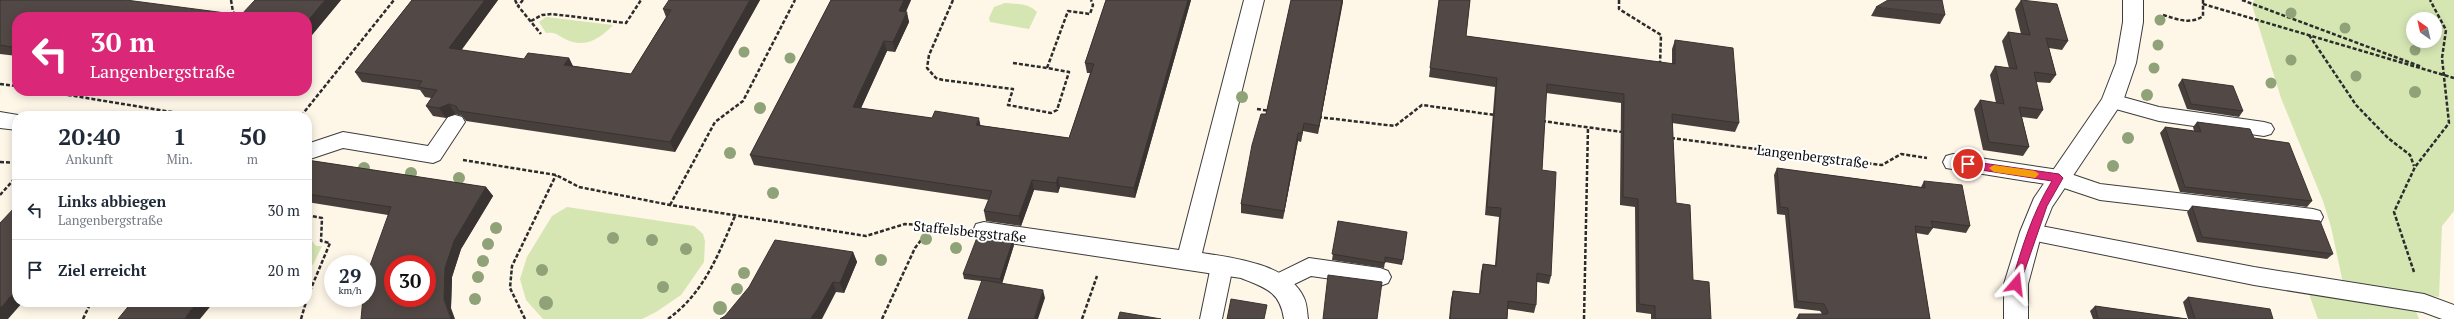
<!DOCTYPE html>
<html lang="de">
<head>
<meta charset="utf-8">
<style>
  :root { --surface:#fff; --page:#f2f2f3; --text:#1f2937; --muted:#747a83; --line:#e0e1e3 }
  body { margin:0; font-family:"PT Serif",serif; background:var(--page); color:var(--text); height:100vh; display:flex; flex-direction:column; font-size:15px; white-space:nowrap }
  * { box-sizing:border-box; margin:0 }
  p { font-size:13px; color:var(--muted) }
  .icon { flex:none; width:22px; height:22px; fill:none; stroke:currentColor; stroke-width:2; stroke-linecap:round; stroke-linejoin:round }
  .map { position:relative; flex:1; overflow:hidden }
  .details { position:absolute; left:12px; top:111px; width:300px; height:196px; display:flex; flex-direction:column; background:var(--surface); border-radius:16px; box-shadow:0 2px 10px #0003 }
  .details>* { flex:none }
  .banner { position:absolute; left:12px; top:12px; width:300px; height:84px; border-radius:16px; box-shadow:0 2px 10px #0003; background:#db2777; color:#fff; overflow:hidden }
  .needle { width:26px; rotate:326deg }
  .tools { position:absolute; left:2406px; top:12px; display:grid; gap:8px }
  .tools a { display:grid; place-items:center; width:36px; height:36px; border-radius:50%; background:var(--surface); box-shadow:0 2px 10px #0003; font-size:20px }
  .speed { position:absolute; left:324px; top:255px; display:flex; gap:8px; font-size:20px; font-weight:700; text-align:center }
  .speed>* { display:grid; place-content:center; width:52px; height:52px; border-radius:50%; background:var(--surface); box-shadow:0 2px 10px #0003; line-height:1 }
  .speed small { font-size:10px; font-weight:400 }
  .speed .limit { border:6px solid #d22; background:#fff; color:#111 }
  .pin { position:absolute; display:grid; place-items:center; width:34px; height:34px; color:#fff; margin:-17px; border:2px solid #fff; border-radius:50%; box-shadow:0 1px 4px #0007 }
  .me { position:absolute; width:44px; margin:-22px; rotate:17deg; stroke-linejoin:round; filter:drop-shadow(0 0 3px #0008) }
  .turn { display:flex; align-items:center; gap:14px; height:84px; padding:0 12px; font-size:18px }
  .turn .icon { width:52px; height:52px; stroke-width:2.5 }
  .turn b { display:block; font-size:28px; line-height:34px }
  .eta { display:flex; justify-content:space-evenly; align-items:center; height:68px; text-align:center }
  .eta b { font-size:24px; font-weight:700; line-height:28px }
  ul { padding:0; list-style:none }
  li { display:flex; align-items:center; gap:12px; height:60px; padding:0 12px; border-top:1px solid var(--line) }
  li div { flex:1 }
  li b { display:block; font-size:15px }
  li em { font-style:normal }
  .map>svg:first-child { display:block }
  .green { fill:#d5e6b3; fill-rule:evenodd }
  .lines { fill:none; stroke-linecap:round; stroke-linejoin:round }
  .lane-casing { stroke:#3d3d3d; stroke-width:2 }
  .street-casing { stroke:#3d3d3d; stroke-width:2 }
  .path { stroke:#2c2c2c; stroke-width:2.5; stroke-dasharray:4 2; stroke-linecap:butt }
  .lane { fill:#fff; fill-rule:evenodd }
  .street { fill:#fff; fill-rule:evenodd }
  .tree { fill:#8fa278 }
  .wall { fill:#473f3c }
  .shaded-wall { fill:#393331 }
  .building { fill:#524946; stroke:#393331; fill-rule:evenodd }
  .route { fill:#db2777; stroke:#8e194d }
  .slow { fill:#f59e0b }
  .labels { text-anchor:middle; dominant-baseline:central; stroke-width:4; stroke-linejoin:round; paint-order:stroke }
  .street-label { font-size:14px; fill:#0a0a0a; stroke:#fff }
</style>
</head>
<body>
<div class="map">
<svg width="2454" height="319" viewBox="0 0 2454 319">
  <rect width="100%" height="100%" fill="#fef6e7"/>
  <g class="green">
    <path d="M2254 0H2454V211L2442 226 2439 297 2343 283 2331 227 2323 201 2281 98 2252 5ZM2413 19H2435V41H2413Z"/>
    <path d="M1005 3C1016 4 1029 3 1037 12L1029 29 990 22 989 18 994 7Z"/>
    <path d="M546 17 613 25C600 39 584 49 565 39 557 35 556 32 546 33L539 22Z"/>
    <path d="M567 207 694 226 703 234 705 241 704 262 681 295 656 312 642 319H543L526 300 520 279 527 257 552 216Z"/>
    <path d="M307 235 316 246H322L313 265 307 264Z"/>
    <path d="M2309 294 2416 311 2419 319H2318Z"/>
  </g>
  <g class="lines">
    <g class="lane-casing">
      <g id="lane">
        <path d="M2112 94 2159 107 2264 122 2271 124 2274 129 2271 134 2264 136 2159 121 2105 106 2102 101 2105 96Z"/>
        <path d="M455 115 462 117 465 122 440 160 433 163 343 148 307 160V144L343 132 428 146 448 117Z"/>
        <path d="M1953 154 2059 170 2100 184 2313 209 2320 211 2323 217 2320 223 2313 225 2100 200 2058 186 1946 168 1943 162 1946 156Z"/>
        <path d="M2031 224 2254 267 2424 294 2454 305V319H2442L2423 312 2254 285 2031 240 2024 238 2021 232 2024 226Z"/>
        <path d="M1222 257 1230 260 1233 266 1222 319H1200L1211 266 1214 260Z"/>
        <path d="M1309 258 1380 268 1388 271 1391 277 1388 283 1380 286 1311 276 1278 292 1270 289 1267 283 1270 277Z"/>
      </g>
    </g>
    <g class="street-casing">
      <g id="street">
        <path d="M1244 0H1264L1202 253C1234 258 1289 264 1304 298 1307 304 1307 312 1308 319H1284C1280 291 1265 288 1241 278L976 238 973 231 976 224 984 222 1179 250Z"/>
        <path d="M2123 0H2143V22L2136 63 2123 101 2052 207 2042 232 2028 284V319H2004V284L2020 232 2034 198 2102 99 2116 63 2123 22Z"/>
        <path d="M0 112 24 116H17V130L0 128Z"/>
      </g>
    </g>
    <g class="path">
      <path d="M231 0 233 12 238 17"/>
      <path d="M515 0 518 6"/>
      <path d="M523 0 518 6 541 34"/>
      <path d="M953 0 929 55 927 68 936 78 943 80 1013 89 1008 105 1051 113 1057 110 1069 72 1047 68 1068 11 1090 14 1093 5 1091 0"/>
      <path d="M1619 0V9L1661 35 1660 64"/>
      <path d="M2242 0 2422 67"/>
      <path d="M2203 4 2454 78"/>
      <path d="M2163 15C2177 19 2190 25 2203 16V0"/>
      <path d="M531 21 542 15 552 14 626 23 641 0"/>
      <path d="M2309 35 2356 105 2388 138 2410 155 2414 166"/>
      <path d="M1013 63 1047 68"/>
      <path d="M0 84 17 86"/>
      <path d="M44 91 196 116"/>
      <path d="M1257 109 1270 111"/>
      <path d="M301 116 394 0"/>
      <path d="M1318 117 1395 126 1422 105 1495 115"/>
      <path d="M1542 121 1622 132"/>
      <path d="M1671 138 1882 165 1901 154 1927 158"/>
      <path d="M463 160 556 175 579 187 670 205 866 236 905 224 956 228"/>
      <path d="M0 162 17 163"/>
      <path d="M0 195 17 176"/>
      <path d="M670 205 715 122 743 101 795 0"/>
      <path d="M307 215 322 218 321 241 330 243 307 298"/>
      <path d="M2414 272 2394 212 2415 167 2449 123 2442 58 2446 30 2430 0"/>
      <path d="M83 319 91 302"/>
      <path d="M301 319 306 302"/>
      <path d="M525 319 510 288 512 266 556 175"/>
      <path d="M668 319C704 293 718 255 735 216"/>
      <path d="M882 319 915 248 932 226"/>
      <path d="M1082 319 1097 276"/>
      <path d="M1584 319 1588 127"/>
    </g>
    <use href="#lane" class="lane"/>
    <use href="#street" class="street"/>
  </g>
  <g class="tree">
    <circle cx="2291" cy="13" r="5.5"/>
    <circle cx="2160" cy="20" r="5.5"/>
    <circle cx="2345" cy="28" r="5.5"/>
    <circle cx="2158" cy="45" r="5.5"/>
    <circle cx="2415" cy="50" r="5.5"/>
    <circle cx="744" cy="52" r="5.5"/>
    <circle cx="790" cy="58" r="5.5"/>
    <circle cx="2291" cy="60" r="5.5"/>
    <circle cx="2154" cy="68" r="5.5"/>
    <circle cx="2356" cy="76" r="5.5"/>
    <circle cx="2271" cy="83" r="5.5"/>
    <circle cx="2415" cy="92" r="6"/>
    <circle cx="2147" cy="95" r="6"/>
    <circle cx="1242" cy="97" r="6"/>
    <circle cx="760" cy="108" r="6"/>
    <circle cx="2128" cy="138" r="6"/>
    <circle cx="730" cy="153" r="6"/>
    <circle cx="2113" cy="166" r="6"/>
    <circle cx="364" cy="168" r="6"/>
    <circle cx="411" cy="173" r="6"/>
    <circle cx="459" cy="178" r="6"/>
    <circle cx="773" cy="193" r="6"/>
    <circle cx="496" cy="228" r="6"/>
    <circle cx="613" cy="238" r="6"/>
    <circle cx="926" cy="239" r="6"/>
    <circle cx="652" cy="240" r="6"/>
    <circle cx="488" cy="244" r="6"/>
    <circle cx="956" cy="248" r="6"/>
    <circle cx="686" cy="249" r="6"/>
    <circle cx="881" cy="260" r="6"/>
    <circle cx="483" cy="261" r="6"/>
    <circle cx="542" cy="270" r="6"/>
    <circle cx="744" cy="273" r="6"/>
    <circle cx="478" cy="277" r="6"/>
    <circle cx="663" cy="287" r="6"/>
    <circle cx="737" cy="289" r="6"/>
    <circle cx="475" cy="299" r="6"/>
    <circle cx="546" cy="303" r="7"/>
    <circle cx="720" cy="308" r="7"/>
  </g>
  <g class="wall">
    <path d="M0 0 241 15 341 0 307 41V17H17V56L0 54Z"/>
    <path d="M412 0H498L461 50 524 59 569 58 573 66 631 74 666 17 663 9 760 0 675 152 466 121 462 116 455 114 446 118 433 116 426 106 431 98 425 97 420 90 362 82 355 72Z"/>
    <path d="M831 0H911L906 12 909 22 895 52 887 51 861 108 1069 138 1090 73H1087L1085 63 1106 0H1191L1135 198 1060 187 1058 193 1034 190 1021 226 986 221 984 211 989 200 754 165 750 155Z"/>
    <path d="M1291 0H1343L1318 134 1303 131 1301 142 1298 141 1283 219 1241 213V204L1266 114Z"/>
    <path d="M1439 0H1470L1466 36 1672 64V49L1675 40 1739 123 1735 132 1672 123 1676 203 1693 280 1711 319H1651V314L1636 312 1635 207 1620 205 1621 103 1546 93 1542 170 1551 276 1549 284 1537 282 1536 305 1534 313 1508 309 1507 319H1449L1451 299 1453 291 1479 294 1481 272 1483 264 1495 265 1499 217 1485 215 1495 87 1429 77Z"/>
    <path d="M2021 0 2068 41 2062 50 2049 48 2056 75 2050 83 2036 82 2043 110 2037 119 2022 117 2029 147 2023 156 1983 150 1974 109 1980 100 1996 103 1990 75 1995 66 2009 68 2002 41 2008 32 2021 34 2015 9Z"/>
    <path d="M1876 7 1945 15 1940 24 1871 16Z"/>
    <path d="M2182 79 2243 111 2239 117 2187 109 2178 85Z"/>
    <path d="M2197 122 2254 138 2312 201 2307 207 2180 192 2160 133 2165 127 2194 131 2193 127Z"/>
    <path d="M307 160 486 187 493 196 461 249 452 277 451 308 388 215 307 202Z"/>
    <path d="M1777 168 1921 187 1924 181 1970 226 1966 233 1933 228 1928 235 1916 233 1930 319H1796L1799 314H1822L1820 311 1794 308 1785 215 1777 214 1774 175Z"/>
    <path d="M2192 206 2333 254 2327 259 2290 254 2197 242 2187 212Z"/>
    <path d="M1338 221 1403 260 1402 265 1385 262 1384 268 1332 260Z"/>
    <path d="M1014 245 1002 283 1045 298 981 281 964 279 963 274Z"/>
    <path d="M853 252 857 262 844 293 836 292 725 316Z"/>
    <path d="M2188 297 2273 319H2188L2183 302Z"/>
    <path d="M2095 306 2187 319H2093L2090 311Z"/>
  </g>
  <g class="shaded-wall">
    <path d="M325 0H341L307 41V22Z"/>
    <path d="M485 0H498L455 59 449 48Z"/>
    <path d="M750 0H760L675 152 670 142Z"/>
    <path d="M904 0H911L901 21 899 11Z"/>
    <path d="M1188 0H1191L1135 198 1134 188Z"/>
    <path d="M1342 0H1343V2L1318 134 1319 126Z"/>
    <path d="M907 12 909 22 895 52 893 42Z"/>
    <path d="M884 41 887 51 857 117 853 107Z"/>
    <path d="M569 58 574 69 564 65Z"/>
    <path d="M449 104 455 114 446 118 439 108Z"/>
    <path d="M979 118 981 128 976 125Z"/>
    <path d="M1304 123 1303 131 1301 142 1302 133Z"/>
    <path d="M1298 133V141L1283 219 1284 211Z"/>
    <path d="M1058 177 1060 187 1058 193 1056 183Z"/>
    <path d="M1032 180 1034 190 1021 226 1019 216Z"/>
    <path d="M486 187 493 196 461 249 452 277 451 308 455 319H451L444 300 445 268 454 241Z"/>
    <path d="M1013 240 1014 245 1002 284 1000 279Z"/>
    <path d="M853 252 857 262 844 293 840 283Z"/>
    <path d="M833 282 836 292 822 319H810Z"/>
    <path d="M17 289V302H23L8 319H0V308Z"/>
    <path d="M1043 290 1045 298 1038 319H1034Z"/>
    <path d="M197 302H214L200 319H184Z"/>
  </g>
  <g class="building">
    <path d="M0 0H126L241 15 255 0H325L307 22V17H17V48L0 45Z"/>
    <path d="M412 0H485L449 48 524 59 528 53 569 58 564 65 631 74 671 10 663 9 669 0H750L670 142 459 111 456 106 449 104 439 108 426 106 437 90 418 87 422 81 355 72Z"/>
    <path d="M831 0H904L899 11 907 12 893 42 884 41 853 107 932 118 935 111 979 118 976 125 1069 138 1094 64 1085 63 1106 0H1188L1134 188 1058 177 1056 183 1032 180 1019 216 984 211 992 191 750 155Z"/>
    <path d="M1291 0H1342L1319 126 1304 123 1302 133H1298L1284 211 1241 204 1252 145 1261 114H1266Z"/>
    <path d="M1439 0H1470L1466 36 1675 64V40L1733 48 1739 123 1672 114 1676 203 1690 205 1693 280 1709 282 1711 319H1655V306L1639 304 1638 199 1623 197 1624 94 1547 84 1542 170 1556 172 1551 276 1537 273 1536 305 1508 301 1507 319H1450L1453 291 1480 294 1483 264 1496 266 1501 208 1487 207 1497 78 1430 68Z"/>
    <path d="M1888 0H1942L1945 15 1876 7Z"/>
    <path d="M2021 0 2057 4 2068 41 2046 38 2056 75 2034 72 2043 110 2019 107 2029 147 1989 142 1980 100 2004 104 1995 66 2017 69 2008 32 2030 35Z"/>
    <path d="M2182 79 2233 86 2243 111 2191 104Z"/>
    <path d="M2197 122 2250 129 2254 138 2289 143 2312 201 2185 187 2165 127 2201 132Z"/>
    <path d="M307 160 486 187 454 241 445 268 444 300 451 319H361L363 298H367V274L391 207 307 194ZM393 264H427V298H393Z"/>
    <path d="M1777 168 1925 188 1924 181 1962 185 1970 226 1931 221 1933 228 1915 226 1930 319H1799V314H1827L1828 312 1824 304 1797 301 1788 208 1780 207Z"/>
    <path d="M17 205V289L0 308V223Z"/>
    <path d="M2192 206 2320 221 2333 254 2295 249 2202 237Z"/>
    <path d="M1338 221 1407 232 1403 260 1385 257V263L1332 254Z"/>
    <path d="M978 235 1013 240 1000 279 963 274Z"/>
    <path d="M775 240 853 252 840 283 833 282 817 310 810 319H720L725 316 749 287Z"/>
    <path d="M1328 275 1382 282 1377 319H1323Z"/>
    <path d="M982 280 1043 290 1034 319H968Z"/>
    <path d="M2188 297 2270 309 2273 319H2195Z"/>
    <path d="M1231 299 1267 305 1264 319H1227Z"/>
    <path d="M132 302H197L184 319H118Z"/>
    <path d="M2095 306 2187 319H2098Z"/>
    <path d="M1120 312 1161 319H1118Z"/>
  </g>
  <path class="route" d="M1968 161 2059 174 2063 178 2047 206 2019 287 2016 288 2011 284C2022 248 2032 213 2052 181L1968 168 1964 164Z"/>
  <path class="slow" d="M1994 165 2035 171 2039 174 2035 178 1994 172 1989 168Z"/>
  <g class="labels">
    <g class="street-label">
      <text transform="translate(1813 156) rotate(7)">Langenbergstraße</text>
      <text transform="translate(970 231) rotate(6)">Staffelsbergstraße</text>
    </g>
  </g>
</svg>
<div class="tools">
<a><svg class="needle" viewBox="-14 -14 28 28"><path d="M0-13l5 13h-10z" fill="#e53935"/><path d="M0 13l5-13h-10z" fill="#747a83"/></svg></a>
</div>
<div class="speed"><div>29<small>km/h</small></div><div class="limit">30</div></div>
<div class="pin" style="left:1968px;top:164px;background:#d93025"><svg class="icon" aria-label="arrive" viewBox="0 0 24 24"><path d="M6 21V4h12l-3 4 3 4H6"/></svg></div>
<svg class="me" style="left:2016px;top:284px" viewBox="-20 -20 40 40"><path d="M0-17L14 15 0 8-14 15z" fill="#db2777" stroke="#fff" stroke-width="4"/></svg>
<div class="banner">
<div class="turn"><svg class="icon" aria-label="left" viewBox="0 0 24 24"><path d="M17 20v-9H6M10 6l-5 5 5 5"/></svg><div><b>30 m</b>Langenbergstraße</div></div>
</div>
<section class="details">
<div class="eta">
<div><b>20:40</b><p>Ankunft</p></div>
<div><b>1</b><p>Min.</p></div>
<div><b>50</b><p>m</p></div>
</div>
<ul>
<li><svg class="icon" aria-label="left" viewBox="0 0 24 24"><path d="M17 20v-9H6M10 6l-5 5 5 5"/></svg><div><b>Links abbiegen</b><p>Langenbergstraße</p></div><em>30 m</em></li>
<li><svg class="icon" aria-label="arrive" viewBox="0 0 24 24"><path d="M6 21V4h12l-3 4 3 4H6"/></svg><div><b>Ziel erreicht</b></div><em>20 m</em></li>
</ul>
</section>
</div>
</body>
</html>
